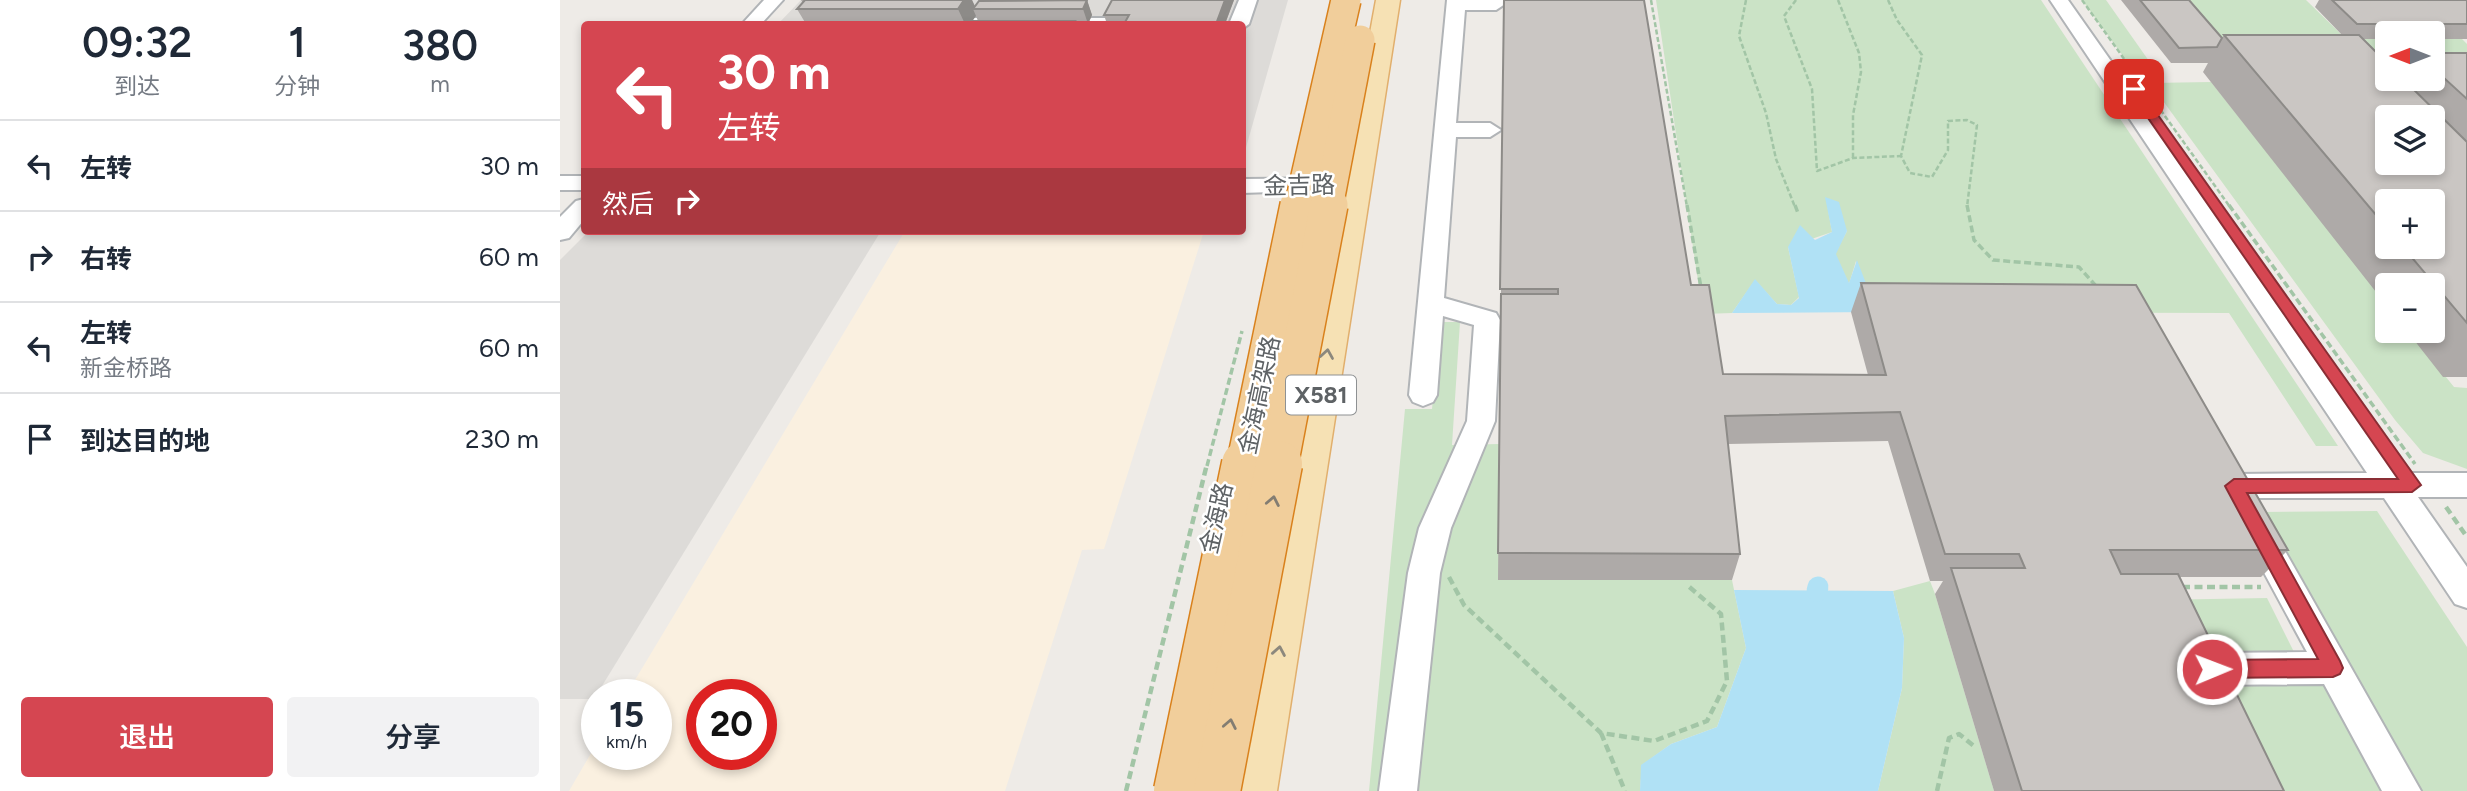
<!DOCTYPE html>
<html lang="zh">
<head>
<meta charset="utf-8">
<style>
  :root { --surface:#fff; --page:#f2f2f3; --text:#1f2937; --muted:#747a83; --line:#e0e1e3; --accent:#d54651 }
  body { margin:0; font-family:Figtree,"Noto Sans SC",sans-serif; background:var(--page); color:var(--text); height:100vh; display:flex; flex-direction:column; font-size:26px; white-space:nowrap }
  * { box-sizing:border-box; margin:0 }
  p { font-size:23px; color:var(--muted) }
  .icon { flex:none; width:38px; height:38px; fill:none; stroke:currentColor; stroke-width:2; stroke-linecap:round; stroke-linejoin:round }
  .map { position:relative; flex:1; overflow:hidden }
  .drawer { display:flex; flex-direction:column; background:var(--surface); width:560px }
  .drawer>* { flex:none }
  .hud { position:absolute; left:21px; top:21px; width:665px; height:214px; border-radius:7px; box-shadow:0 4px 10px #0003; background:#d54651; color:#fff; overflow:hidden }
  .needle { width:46px; rotate:270deg }
  .controls { position:absolute; left:1815px; top:21px; display:grid; gap:14px }
  .controls a { display:grid; place-items:center; width:70px; height:70px; border-radius:7px; background:var(--surface); box-shadow:0 4px 10px #0003; font-size:35px }
  .speed { position:absolute; left:21px; top:679px; display:flex; gap:14px; font-size:35px; font-weight:700; text-align:center }
  .speed>* { display:grid; place-content:center; width:91px; height:91px; border-radius:50%; background:var(--surface); box-shadow:0 4px 10px #0003; line-height:1 }
  .speed small { font-size:18px; font-weight:400 }
  .speed .limit { border:10px solid #d22; background:#fff; color:#111 }
  .pin { position:absolute; display:grid; place-items:center; width:60px; height:60px; color:#fff; margin:-30px; border-radius:14px; box-shadow:0 4px 10px #0006 }
  .me { position:absolute; width:77px; margin:-38px; rotate:89deg; stroke-linejoin:round; filter:drop-shadow(0 0 5px #0008) }
  .turn { display:flex; align-items:center; gap:24px; height:147px; padding:0 21px; font-size:32px }
  .turn .icon { width:91px; height:91px; stroke-width:2.5 }
  .turn b { display:block; font-size:49px; line-height:60px }
  .then { display:flex; align-items:center; height:66px; padding:0 21px; background:#0003; gap:14px; font-size:26px }
  .eta { display:flex; justify-content:space-evenly; align-items:center; height:119px; text-align:center }
  .eta b { font-size:42px; font-weight:600; line-height:49px }
  .button { display:flex; gap:14px; margin-top:auto; padding:14px 21px }
  .button a { flex:1; height:80px; border-radius:7px; background:var(--accent); color:#fff; font-size:28px; font-weight:600; line-height:80px; text-align:center }
  .button a+a { background:var(--page); color:var(--text) }
  ul { padding:0; list-style:none }
  li { display:flex; align-items:center; gap:21px; height:91px; padding:0 21px; border-top:2px solid var(--line) }
  li div { flex:1 }
  li b { display:block; font-size:26px }
  li em { font-style:normal }
  main { display:flex; flex:1; min-height:0 }
  .map>svg:first-child { display:block }
  .commercial { fill:#faf0e0; fill-rule:evenodd }
  .industrial { fill:#dddbd8 }
  .green { fill:#cbe3c6 }
  .water { fill:#b0e1f5 }
  .lines { fill:none; stroke-linecap:round; stroke-linejoin:round }
  .canal { stroke:#b0e1f5; stroke-width:21 }
  .minor-casing { stroke:#b1b4b7; stroke-width:4 }
  .major-casing { stroke:#e1af6d; stroke-width:3 }
  .path-far2 { stroke:#a2c5a6; stroke-width:2.5; stroke-dasharray:5 2.5; stroke-linecap:butt }
  .path-far1 { stroke:#a2c5a6; stroke-width:3.5; stroke-dasharray:7 3.5; stroke-linecap:butt }
  .path { stroke:#a2c5a6; stroke-width:4.5; stroke-dasharray:8 4.5; stroke-linecap:butt }
  .minor { fill:#fff; fill-rule:evenodd }
  .major { fill:#f6e1b4; fill-rule:evenodd }
  .highway-bridge-far2-casing { stroke:#d9811c; stroke-width:32; stroke-linecap:butt }
  .highway-bridge-far1-casing { stroke:#d9811c; stroke-width:40; stroke-linecap:butt }
  .highway-bridge-casing { stroke:#d9811c; stroke-width:49; stroke-linecap:butt }
  .highway-bridge-far2 { stroke:#f1ce9b; stroke-width:29 }
  .highway-bridge-far1 { stroke:#f1ce9b; stroke-width:37 }
  .highway-bridge { stroke:#f1ce9b; stroke-width:46 }
  .wall { fill:#aeaaa8; fill-rule:evenodd }
  .shaded-wall { fill:#8d8b88 }
  .building { fill:#cac6c3; stroke:#8d8b88; stroke-width:2; fill-rule:evenodd }
  .oneway { stroke:#8c887d }
  .oneway2 { stroke:#837d72 }
  .route { fill:#d54651; stroke:#8a2e35; stroke-width:2 }
  .labels { text-anchor:middle; dominant-baseline:central; stroke-width:5; stroke-linejoin:round; paint-order:stroke }
  .shield { fill:#fff; stroke:#8e9193; stroke-width:2 }
  .shield-label { font-size:23px; font-weight:bold; fill:#5e6265 }
  .street-label { font-size:24px; fill:#5e6265; stroke:#fff }
</style>
</head>
<body>
<main>
<section class="drawer">
<div class="eta">
<div><b>09:32</b><p>到达</p></div>
<div><b>1</b><p>分钟</p></div>
<div><b>380</b><p>m</p></div>
</div>
<ul>
<li><svg class="icon" aria-label="left" viewBox="0 0 24 24"><path d="M17 20v-9H6M10 6l-5 5 5 5"/></svg><div><b>左转</b></div><em>30 m</em></li>
<li><svg class="icon" aria-label="right" viewBox="0 0 24 24"><path d="M7 20v-9h11M14 6l5 5-5 5"/></svg><div><b>右转</b></div><em>60 m</em></li>
<li><svg class="icon" aria-label="left" viewBox="0 0 24 24"><path d="M17 20v-9H6M10 6l-5 5 5 5"/></svg><div><b>左转</b><p>新金桥路</p></div><em>60 m</em></li>
<li><svg class="icon" aria-label="arrive" viewBox="0 0 24 24"><path d="M6 21V4h12l-3 4 3 4H6"/></svg><div><b>到达目的地</b></div><em>230 m</em></li>
</ul>
<div class="button"><a>退出</a><a>分享</a></div>
</section>
<div class="map">
<svg width="1907" height="791" viewBox="0 0 1907 791">
  <rect width="100%" height="100%" fill="#eeebe7"/>
  <path class="commercial" d="M345 231H644L544 549 522 550 445 791H9L37 743V754H96V695H66ZM142 695H201V754H142Z"/>
  <g class="industrial">
    <path d="M241 0H728L683 158 682 24H218Z"/>
    <path d="M29 231H321L34 699H0V260Z"/>
  </g>
  <g class="green">
    <path d="M1096 0H1481L1778 446H1756L1669 313 1291 312H1316L1296 261 1289 284 1275 254 1287 231 1266 198 1272 232 1228 247 1239 297 1231 305 1217 304 1195 280 1172 313 1143 314Z"/>
    <path d="M1522 0H1546L1589 61 1566 60Z"/>
    <path d="M1620 0H1746L1786 39H1827V66L1669 60Z"/>
    <path d="M1873 39H1902L1907 44V78L1873 77Z"/>
    <path d="M1651 82 1827 303V331H1849L1894 387 1907 388V469L1863 453 1835 420 1590 83Z"/>
    <path d="M880 322H900L892 445 940 444 939 580H1172L1186 648 1157 727 1111 744 1082 765 1080 791H809L845 409H872Z"/>
    <path d="M1817 511 1907 647V791H1857L1698 512Z"/>
    <path d="M1370 581 1375 594 1434 791H1318L1342 688 1344 638 1333 591Z"/>
    <path d="M1707 598 1735 654 1620 655 1594 600Z"/>
    <path d="M1764 685 1822 791H1682L1634 687Z"/>
  </g>
  <g class="water">
    <path d="M1265 197 1279 202 1287 231 1276 254 1289 283 1297 260 1317 312 1172 313 1195 279 1217 304 1231 305 1239 298 1228 247 1240 225 1255 240 1272 232Z"/>
    <path d="M1174 590 1333 591 1344 638 1342 688 1318 791H1080L1081 765 1111 744 1157 727 1186 648Z"/>
  </g>
  <g class="lines">
    <path class="canal" d="M1257 591 1258 587"/>
    <g class="minor-casing">
      <g id="minor">
        <path d="M204 0H223L201 24H182Z"/>
        <path d="M679 0H697L689 24 682 29V24H669Z"/>
        <path d="M887 0H943L945 4 936 10H905L896 123H930L941 130 930 137H896L884 298 936 313 940 320 935 421 891 528 880 573 857 791H819L848 573 859 528 907 421 914 325 883 316 877 395 873 402 863 406 853 402 849 395Z"/>
        <path d="M1490 0H1508L1841 473H1907V497H1858L1907 567V608L1895 604 1824 498H1674L1663 495 1659 486 1663 477 1674 474 1807 473Z"/>
        <path d="M405 18H548L558 24H395Z"/>
        <rect x="0" y="176" width="24" height="14"/>
        <path d="M768 178 776 180 780 185 776 190 682 193V179Z"/>
        <path d="M24 199V220L9 238 0 240V217L16 201Z"/>
        <path d="M1697 517 1708 521 1861 791H1822L1764 684 1652 685 1640 680 1635 669 1640 658 1652 653 1747 652 1681 530 1686 521Z"/>
      </g>
    </g>
    <g class="major-casing">
      <path id="major" d="M816 0H840L717 791H671Z"/>
    </g>
    <g class="path-far2">
      <path d="M1091 0 1127 207"/>
      <path d="M1186 0 1179 36 1206 113 1216 159 1235 207"/>
      <path d="M1236 0 1224 16 1252 89 1257 171 1293 158 1341 156"/>
      <path d="M1278 0 1299 53 1301 72 1293 115V158"/>
      <path d="M1328 0 1337 20 1362 55 1341 156 1350 173 1372 177 1388 150V121L1407 120 1417 125 1407 207"/>
      <path d="M1522 0 1670 207"/>
    </g>
    <g class="path-far1">
      <path d="M1127 205 1141 288"/>
      <path d="M1235 205 1238 213"/>
      <path d="M1407 205 1414 240 1433 260 1519 267 1536 286"/>
      <path d="M1669 205 1855 464"/>
      <path d="M647 466 682 331"/>
    </g>
    <g class="path">
      <path d="M1886 507 1907 537"/>
      <path d="M889 577 904 605 1041 733 1094 741 1147 721 1167 681 1161 614 1127 585"/>
      <path d="M1622 587H1701"/>
      <path d="M1041 733 1065 791"/>
      <path d="M566 791 647 464"/>
      <path d="M1377 791 1389 738 1399 734 1414 746"/>
    </g>
    <use href="#minor" class="minor"/>
    <use href="#major" class="major"/>
    <g class="highway-bridge-far2-casing">
      <g id="highway-bridge-far2">
        <path d="M739 207 786 0"/>
        <path d="M768 207 800 40"/>
      </g>
    </g>
    <g class="highway-bridge-far1-casing">
      <g id="highway-bridge-far1">
        <path d="M685 466 739 205"/>
        <path d="M719 466 769 205"/>
      </g>
    </g>
    <g class="highway-bridge-casing">
      <g id="highway-bridge">
        <path d="M617 791 685 464"/>
        <path d="M657 791 719 464"/>
      </g>
    </g>
    <use href="#highway-bridge-far2" class="highway-bridge-far2"/>
    <use href="#highway-bridge-far1" class="highway-bridge-far1"/>
    <use href="#highway-bridge" class="highway-bridge"/>
  </g>
  <g class="wall">
    <path d="M241 0H412L415 6 527 0 532 15 528 24H246L237 9 243 3ZM416 16 418 21H412Z"/>
    <path d="M552 0H674L665 24H547L544 15Z"/>
    <path d="M944 0 1131 285 1163 374 1308 375 1291 312 1301 283 1728 550 1701 577H1620L1724 791H1434L1375 594 1383 581H1370L1328 441 1168 444 1180 554 1172 580H938Z"/>
    <path d="M1561 0H1629L1662 38 1664 35H1782L1755 7 1759 0H1907V39H1872V33H1827V39H1803L1827 79H1872V53H1907V377H1883L1847 331H1872V285H1827V306L1643 72 1648 63H1611ZM1827 201 1872 247H1827Z"/>
  </g>
  <g class="shaded-wall">
    <path d="M404 0H412L416 9H413L416 16 410 24H405L398 9Z"/>
    <path d="M527 0 532 15 528 24 523 9Z"/>
    <path d="M665 0H674L665 24H656Z"/>
  </g>
  <g class="building">
    <path d="M245 0H404L398 9H237Z"/>
    <path d="M527 0 523 9H413L419 1Z"/>
    <path d="M552 0H665L656 24H564L569 15H544Z"/>
    <path d="M944 0H1084L1131 285H1149L1163 374 1326 375 1301 283 1576 285 1728 550H1550L1561 574H1618L1724 791H1462L1391 568H1465L1459 554H1385L1340 412 1165 416 1180 554 938 553 941 294H998V289H940Z"/>
    <path d="M1580 0H1629L1662 38 1657 47 1619 48Z"/>
    <path d="M1772 0H1907V24H1797Z"/>
    <path d="M405 21H515L513 24H403Z"/>
    <path d="M1664 35H1799L1827 63V79H1843L1907 142V323L1843 247H1872V201H1827V228ZM1827 117H1872V163H1827Z"/>
    <path d="M1872 53H1907V99L1872 67Z"/>
  </g>
  <defs><path id="oneway-chevron" d="M-2-3.5L2.5 0L-2 3.5" fill="none" stroke-width="1.6" stroke-linecap="round" stroke-linejoin="round" transform="scale(1.75)"/></defs>
  <g class="oneway">
    <use href="#oneway-chevron" transform="translate(767 354) rotate(-81)"/>
    <use href="#oneway-chevron" transform="translate(719 651) rotate(-80)"/>
  </g>
  <g class="oneway2">
    <use href="#oneway-chevron" transform="translate(713 501) rotate(-79)"/>
    <use href="#oneway-chevron" transform="translate(670 724) rotate(-79)"/>
  </g>
  <path class="route" d="M1570 87H1578L1861 485 1852 492 1687 493 1780 661 1783 668 1780 674 1773 677 1652 678 1645 676 1642 669 1645 663 1652 660 1758 659 1665 486 1674 479H1838L1568 89Z"/>
  <g class="labels">
    <rect class="shield" x="726" y="375.5" width="70" height="39" rx="5"/>
    <g class="shield-label">
      <text x="761" y="395">X581</text>
    </g>
    <g class="street-label">
      <text transform="translate(739 185) rotate(-1)">金吉路</text>
      <text transform="translate(699 395) rotate(-78)">金海高架路</text>
      <text transform="translate(656 518) rotate(-77)">金海路</text>
    </g>
  </g>
</svg>
<div class="controls">
<a><svg class="needle" viewBox="-14 -14 28 28"><path d="M0-13l5 13h-10z" fill="#e53935"/><path d="M0 13l5-13h-10z" fill="#747a83"/></svg></a>
<a><svg class="icon" aria-label="layers" viewBox="0 0 24 24"><path d="M12 4l9 5-9 5-9-5zM3 14l9 5 9-5"/></svg></a>
<a>+</a>
<a>−</a>
</div>
<div class="speed"><div>15<small>km/h</small></div><div class="limit">20</div></div>
<div class="pin" style="left:1574px;top:89px;background:#d93025"><svg class="icon" aria-label="arrive" viewBox="0 0 24 24"><path d="M6 21V4h12l-3 4 3 4H6"/></svg></div>
<svg class="me" style="left:1652px;top:669px" viewBox="-20 -20 40 40"><circle r="17" fill="#d54651" stroke="#fff" stroke-width="3"/><path d="M0-11L8 9 0 5-8 9z" fill="#fff"/></svg>
<div class="hud">
<div class="turn"><svg class="icon" aria-label="left" viewBox="0 0 24 24"><path d="M17 20v-9H6M10 6l-5 5 5 5"/></svg><div><b>30 m</b>左转</div></div>
<div class="then">然后<svg class="icon" aria-label="right" viewBox="0 0 24 24"><path d="M7 20v-9h11M14 6l5 5-5 5"/></svg></div>
</div>
</div>
</main>
</body>
</html>
